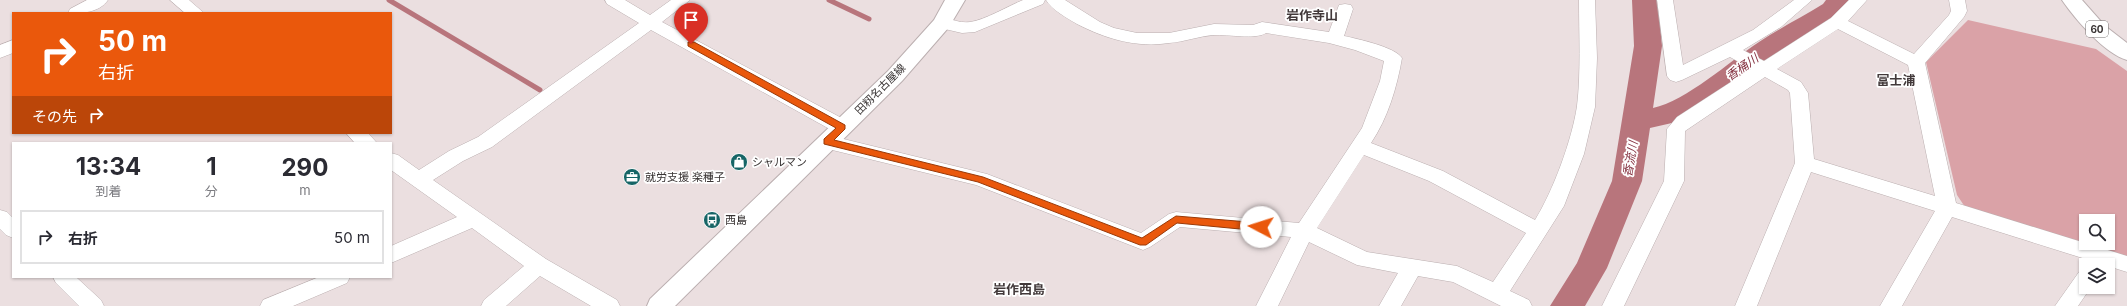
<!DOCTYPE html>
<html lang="ja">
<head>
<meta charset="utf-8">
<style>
  :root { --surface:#fff; --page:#f2f2f3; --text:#2b2b33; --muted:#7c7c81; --line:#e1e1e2 }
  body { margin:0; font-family:Inter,"Noto Sans JP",sans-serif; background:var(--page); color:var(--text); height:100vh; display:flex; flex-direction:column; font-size:15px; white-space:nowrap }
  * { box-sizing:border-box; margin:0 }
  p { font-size:13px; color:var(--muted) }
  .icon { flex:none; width:22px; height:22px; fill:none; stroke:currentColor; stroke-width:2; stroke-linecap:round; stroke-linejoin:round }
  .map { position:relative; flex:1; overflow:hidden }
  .panel { position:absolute; left:12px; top:142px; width:380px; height:136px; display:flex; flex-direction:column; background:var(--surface); border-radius:0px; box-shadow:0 1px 3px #0004 }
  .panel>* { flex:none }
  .top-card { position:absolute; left:12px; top:12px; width:380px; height:122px; border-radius:0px; box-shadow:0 1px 3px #0004; background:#ea580c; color:#fff; overflow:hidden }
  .fabs { position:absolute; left:2079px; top:214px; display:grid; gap:8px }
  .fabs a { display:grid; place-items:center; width:36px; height:36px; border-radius:0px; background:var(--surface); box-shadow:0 1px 3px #0004; font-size:20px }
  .pin { position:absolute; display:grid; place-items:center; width:34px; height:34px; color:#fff; margin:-41px -17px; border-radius:50% 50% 50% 0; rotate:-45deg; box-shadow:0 0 4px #0007 }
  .pin .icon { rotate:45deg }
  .me { position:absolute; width:44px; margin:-22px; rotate:275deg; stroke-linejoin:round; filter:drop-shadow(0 0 3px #0008) }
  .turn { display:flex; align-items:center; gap:14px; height:84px; padding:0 20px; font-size:18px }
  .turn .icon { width:52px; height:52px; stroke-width:2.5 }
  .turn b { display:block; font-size:28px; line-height:34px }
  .then { display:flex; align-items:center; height:38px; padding:0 20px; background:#0003; gap:8px; font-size:15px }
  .eta { display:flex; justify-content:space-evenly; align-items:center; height:68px; text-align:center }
  .eta b { font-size:24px; font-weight:700; line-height:28px }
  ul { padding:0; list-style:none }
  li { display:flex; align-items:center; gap:12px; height:54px; margin:0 8px 6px; padding:0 12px; border:2px solid var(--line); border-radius:0px }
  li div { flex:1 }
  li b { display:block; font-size:15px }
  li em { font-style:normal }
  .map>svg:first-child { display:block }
  .green { fill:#daa2a7; fill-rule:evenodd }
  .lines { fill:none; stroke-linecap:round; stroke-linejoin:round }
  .stream { stroke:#b8757c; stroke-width:5 }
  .river { fill:#b8757c; fill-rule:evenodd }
  .minor-casing { stroke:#bbafb0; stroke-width:1 }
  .major-casing { stroke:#bbafb0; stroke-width:2 }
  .minor { fill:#fff; fill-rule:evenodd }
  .major { fill:#fff; fill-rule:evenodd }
  .route { fill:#ea580c; stroke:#983908 }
  .labels { text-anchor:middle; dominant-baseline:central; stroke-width:3.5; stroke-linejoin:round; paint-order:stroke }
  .shield { fill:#fff; stroke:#747171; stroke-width:1 }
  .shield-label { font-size:10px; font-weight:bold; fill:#393434 }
  .street-label { font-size:11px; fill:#393434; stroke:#fff }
  .poi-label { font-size:11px; fill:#393434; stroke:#fff; text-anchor:start }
  .water-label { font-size:12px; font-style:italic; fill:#853241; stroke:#fff }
  .quarter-label { font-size:13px; font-weight:bold; fill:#42393a; stroke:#fff }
</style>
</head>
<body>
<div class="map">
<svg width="2127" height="306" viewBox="0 0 2127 306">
  <rect width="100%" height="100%" fill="#ebdfe0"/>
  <path class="green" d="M1968 20 2096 49 2127 71V258L1965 207 1957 195 1926 62ZM2086 221H2108V243H2086Z"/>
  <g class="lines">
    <g class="stream">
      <path d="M389 0 540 90"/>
      <path d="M829 0 869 19"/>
    </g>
    <path class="river" d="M1632 0H1658L1662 46 1653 108C1686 101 1730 61 1759 42 1780 28 1802 17 1823 4L1826 0H1852L1842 16 1779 54 1750 76 1685 120 1650 128 1642 181 1607 268 1585 306H1550L1577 263 1612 181 1634 46Z"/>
    <g class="minor-casing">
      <g id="minor">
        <path d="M87 0H108C99 13 82 13 68 13L70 9Z"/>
        <path d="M170 0H189L204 13H185Z"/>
        <path d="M605 0H625L650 15 671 0H690L662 22 849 122 851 127 849 132 842 133 835 132 651 30 492 147 463 161 433 180 546 259 617 300 620 306H591L540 276 506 306H481L484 300 524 266 472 228 391 263V246L457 217 391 170V153L398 155 419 170 449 151 478 137 639 23 607 4Z"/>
        <path d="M1023 0H1045L1043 4 975 32 962 33 936 27 934 23 936 19C948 16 958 24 970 22 985 20 1008 6 1023 0Z"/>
        <path d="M1046 0H1065L1100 22 1114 28 1137 33H1169L1214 24 1253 25 1262 22 1329 32 1339 5 1345 4 1351 5 1353 9 1344 36C1358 39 1395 47 1402 58 1397 87 1388 118 1371 143L1443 171 1535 220C1553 191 1572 140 1577 106 1581 72 1579 35 1579 0H1595L1597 58 1595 107 1584 154 1564 206 1510 291 1529 300 1532 306H1501L1453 282 1418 276 1401 306H1379L1398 273 1357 265 1309 242 1278 306H1256L1291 237 1180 227 1150 247 1143 250 976 185 820 147 818 142 820 137 827 135 987 174 1141 233 1169 214 1176 212 1299 223 1362 128 1380 81 1384 61 1355 50 1329 43 1266 33C1256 40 1227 34 1214 35 1199 36 1184 42 1169 43 1137 48 1106 39 1077 24 1067 18 1052 10 1046 0ZM1364 155 1429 181 1526 233 1493 282 1457 266 1367 252 1317 228Z"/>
        <path d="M1657 0H1673L1683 65 1753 30 1794 0H1812L1781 27 1743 50 1764 61 1831 18 1849 0H1867L1848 21 1914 54 1949 15 1951 11 1949 0H1965L1967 11 1964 17 1925 63 1956 203 2127 256V272L1952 217 1902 306H1880L1935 211 1811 172 1757 306H1735L1795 163 1790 93 1788 90 1765 77 1685 131 1684 181 1624 306H1602L1664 181 1667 129 1677 117 1751 69 1730 57 1682 80 1676 82 1670 80 1667 76ZM1838 29 1908 65 1935 196 1814 159 1808 93 1801 82 1777 69Z"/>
        <path d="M13 40V53L0 58V45Z"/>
        <path d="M346 133H368L377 143H355Z"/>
        <path d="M0 210 7 212 13 218V238L6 235 0 229Z"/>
        <path d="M2086 270V287H2091L2078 306H2055L2079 272Z"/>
        <path d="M53 277H76L101 300 104 306H79L56 283Z"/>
        <path d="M319 277H350L347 283 293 306H260L263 300Z"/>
      </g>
    </g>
    <g class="major-casing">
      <g id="major">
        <path d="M945 0H965L949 27 902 81 675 306H647L650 299 888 71 934 20Z"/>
        <path d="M2062 0H2082L2105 26 2127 43V60C2105 54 2075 19 2062 0Z"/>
      </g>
    </g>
    <use href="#minor" class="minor"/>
    <use href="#major" class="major"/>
  </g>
  <path class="route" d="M688 42H694L845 125V129L834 140 983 177 1142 238 1176 216 1261 223 1266 227 1261 231 1177 223 1146 245H1140L978 182 824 144V139L836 128 688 46Z"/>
  <defs>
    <g id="shop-disc" transform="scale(0.9)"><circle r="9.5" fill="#166566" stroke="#fff"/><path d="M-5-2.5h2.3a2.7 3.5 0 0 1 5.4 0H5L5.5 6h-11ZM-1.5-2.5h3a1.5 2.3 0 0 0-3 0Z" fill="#fff"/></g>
    <g id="office-disc" transform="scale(0.9)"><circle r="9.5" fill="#166566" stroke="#fff"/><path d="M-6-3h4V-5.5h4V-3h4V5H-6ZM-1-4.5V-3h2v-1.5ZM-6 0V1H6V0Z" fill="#fff"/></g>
    <g id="bus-disc" transform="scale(0.9)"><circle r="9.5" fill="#166566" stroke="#fff"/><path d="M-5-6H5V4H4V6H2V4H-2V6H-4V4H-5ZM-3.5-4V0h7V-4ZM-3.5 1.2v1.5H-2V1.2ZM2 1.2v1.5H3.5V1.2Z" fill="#fff"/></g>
  </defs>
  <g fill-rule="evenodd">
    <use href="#shop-disc" x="739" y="162"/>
    <use href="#office-disc" x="632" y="177"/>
    <use href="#bus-disc" x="712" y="220"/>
  </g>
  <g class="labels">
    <rect class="shield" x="2086" y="21" width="22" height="16" rx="3"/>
    <g class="shield-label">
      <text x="2097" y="29">60</text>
    </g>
    <g class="street-label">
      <text transform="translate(880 89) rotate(-45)">田籾名古屋線</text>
    </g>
    <g class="poi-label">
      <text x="752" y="162">シャルマン</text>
      <text x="645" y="177">就労支援 楽種子</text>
      <text x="725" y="220">西島</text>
    </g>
    <g class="water-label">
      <text transform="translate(1742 67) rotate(-35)">香桶川</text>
      <text transform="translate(1630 159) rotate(-80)">香流川</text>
    </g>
    <g class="quarter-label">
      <text x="1312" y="15">岩作寺山</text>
      <text x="1896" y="80">富士浦</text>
      <text x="1019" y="289">岩作西島</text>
    </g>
  </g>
</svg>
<div class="fabs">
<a><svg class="icon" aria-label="search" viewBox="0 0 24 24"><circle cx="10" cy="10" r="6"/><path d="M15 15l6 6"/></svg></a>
<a><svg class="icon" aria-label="layers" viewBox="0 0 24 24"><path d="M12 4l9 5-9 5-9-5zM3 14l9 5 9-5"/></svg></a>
</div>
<div class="pin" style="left:691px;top:44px;background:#d93025"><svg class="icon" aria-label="arrive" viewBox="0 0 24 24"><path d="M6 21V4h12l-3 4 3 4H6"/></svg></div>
<svg class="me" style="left:1261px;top:227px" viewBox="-20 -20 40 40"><circle r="19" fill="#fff"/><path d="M0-13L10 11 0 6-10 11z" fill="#ea580c"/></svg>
<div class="top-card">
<div class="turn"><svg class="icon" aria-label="right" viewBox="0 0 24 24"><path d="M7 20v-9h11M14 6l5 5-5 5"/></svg><div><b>50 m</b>右折</div></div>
<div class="then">その先<svg class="icon" aria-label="right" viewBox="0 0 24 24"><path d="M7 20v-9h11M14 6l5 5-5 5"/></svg></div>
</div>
<section class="panel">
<div class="eta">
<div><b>13:34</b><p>到着</p></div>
<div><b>1</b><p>分</p></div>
<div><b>290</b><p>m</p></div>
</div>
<ul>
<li><svg class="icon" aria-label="right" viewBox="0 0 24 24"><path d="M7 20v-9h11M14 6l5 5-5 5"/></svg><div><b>右折</b></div><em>50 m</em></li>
</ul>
</section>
</div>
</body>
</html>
